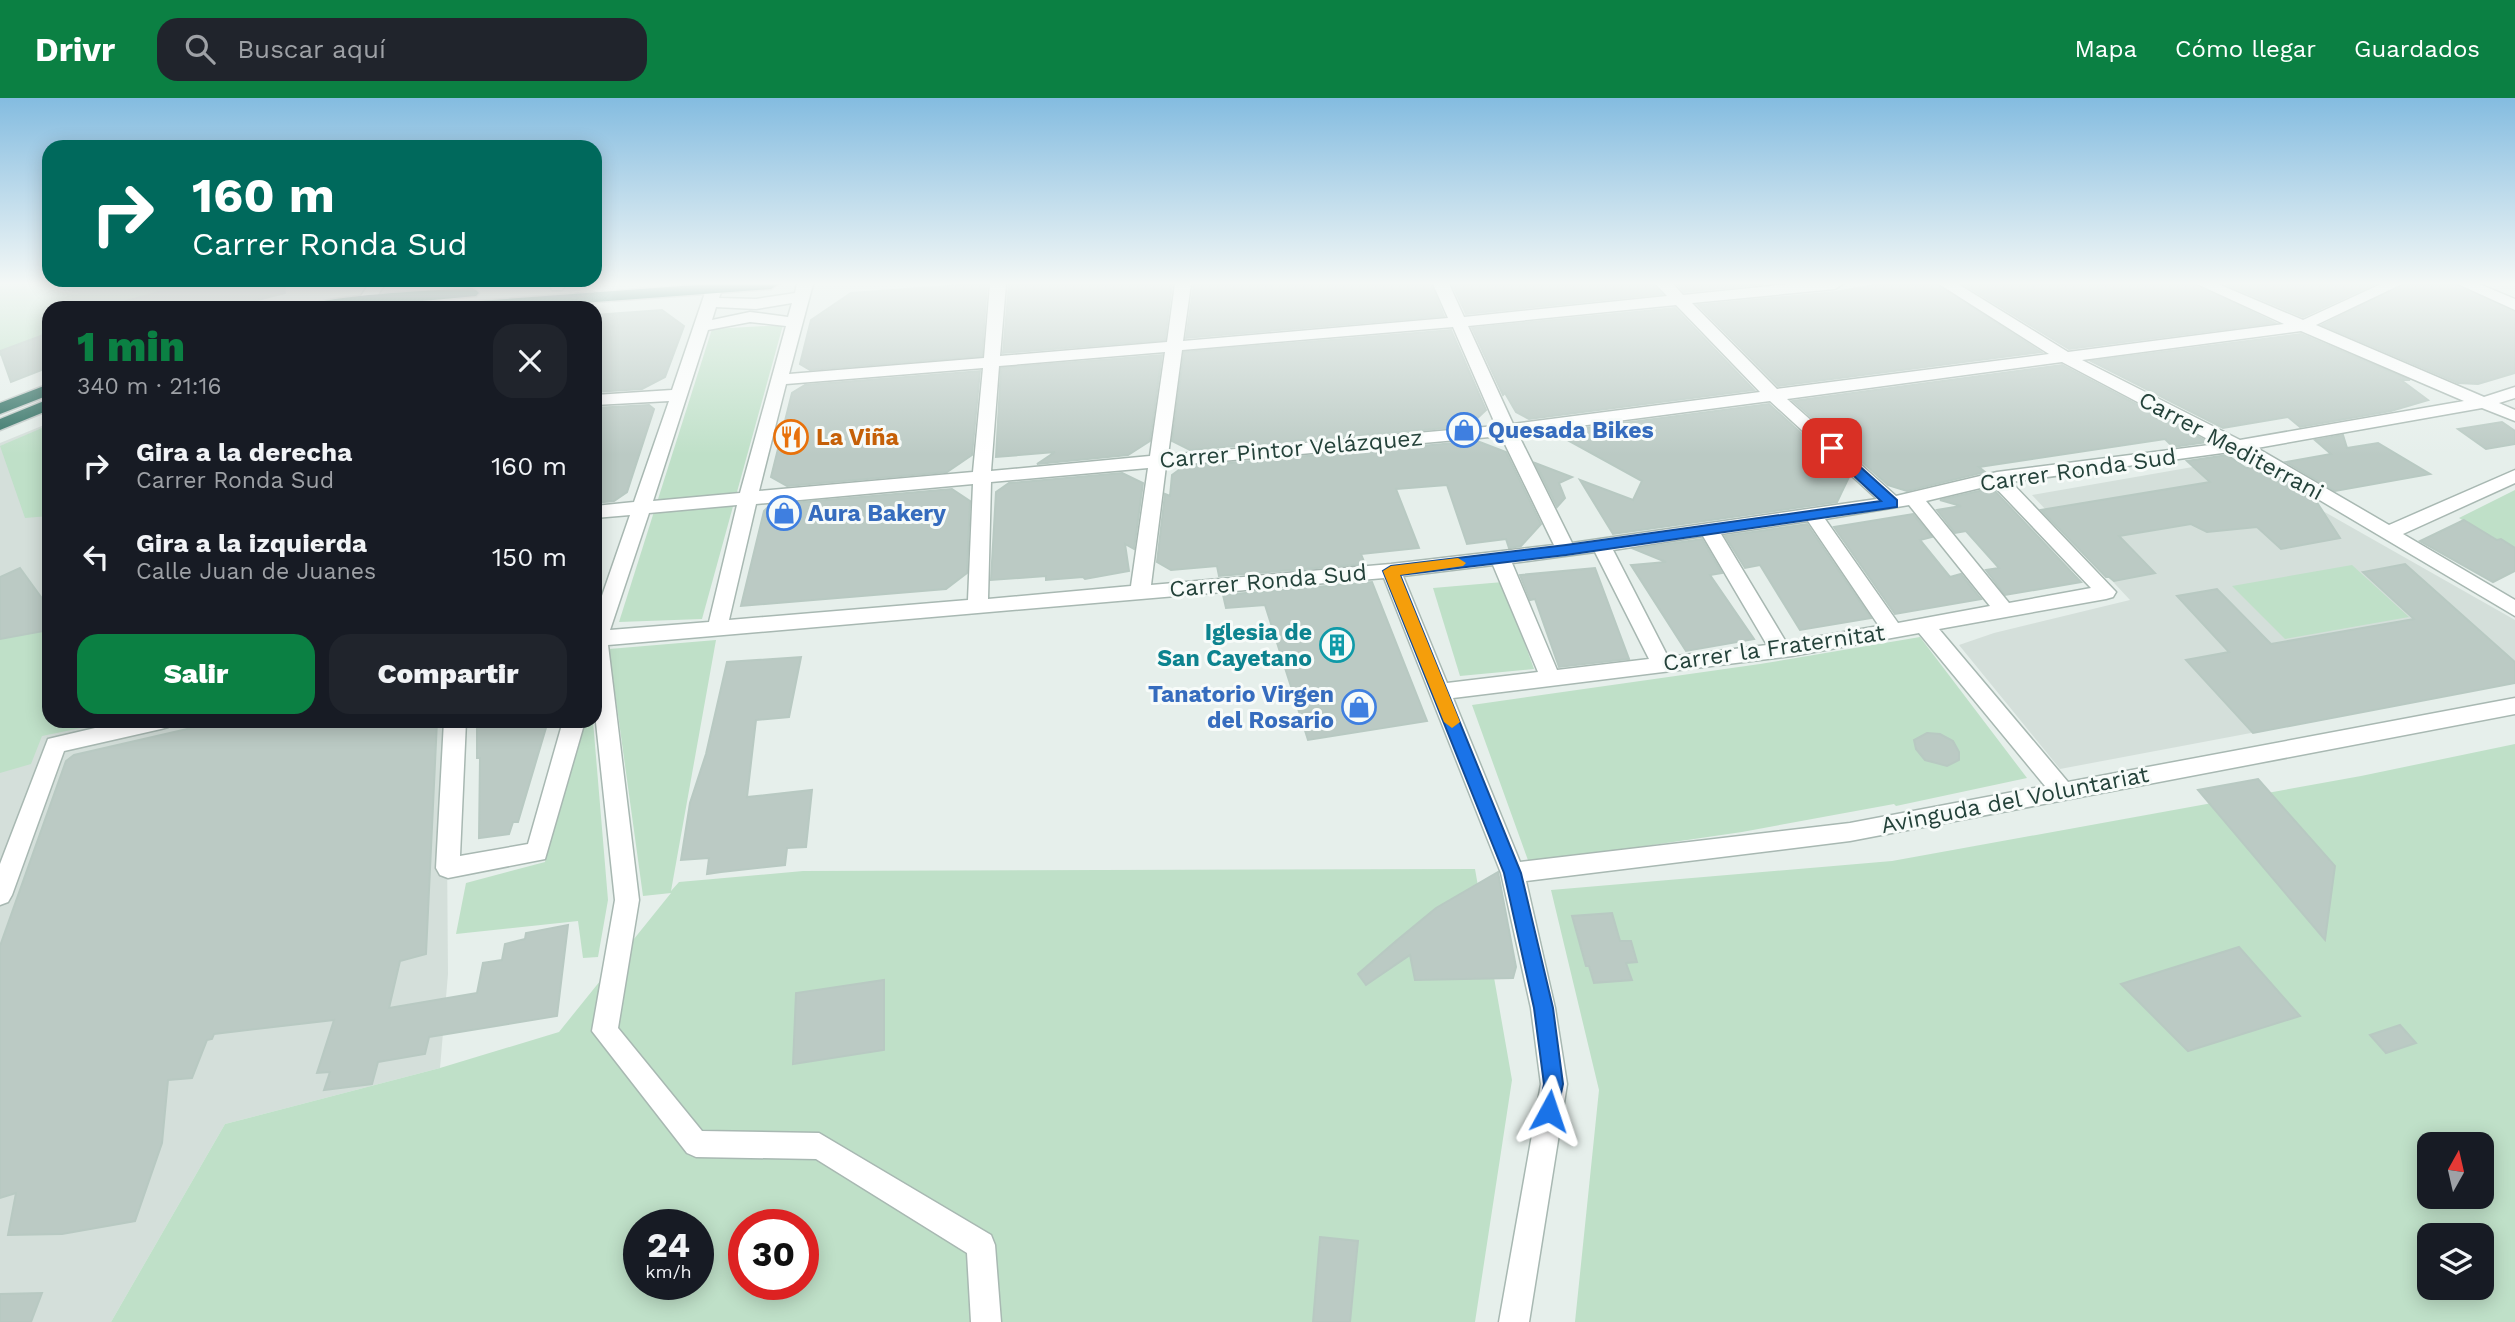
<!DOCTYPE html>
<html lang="es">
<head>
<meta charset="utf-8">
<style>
  :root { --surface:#171b24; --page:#20242c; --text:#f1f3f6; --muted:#9ea1a6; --accent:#0b8043 }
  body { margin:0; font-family:"Work Sans",sans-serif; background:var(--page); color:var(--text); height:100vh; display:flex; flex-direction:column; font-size:26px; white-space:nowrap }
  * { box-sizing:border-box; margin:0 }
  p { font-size:23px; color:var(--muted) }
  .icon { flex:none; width:38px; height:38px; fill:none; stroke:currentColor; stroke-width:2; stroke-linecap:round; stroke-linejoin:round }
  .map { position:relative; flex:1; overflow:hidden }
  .side { position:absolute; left:42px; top:203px; width:560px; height:427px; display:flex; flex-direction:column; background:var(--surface); border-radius:21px; box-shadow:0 4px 18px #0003 }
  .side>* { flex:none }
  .hud { position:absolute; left:42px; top:42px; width:560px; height:147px; border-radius:21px; box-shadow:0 4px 18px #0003; background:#00695c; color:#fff; overflow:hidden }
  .needle { width:46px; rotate:8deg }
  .tools { position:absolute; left:2417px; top:1034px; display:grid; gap:14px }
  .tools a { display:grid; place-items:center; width:77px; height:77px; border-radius:14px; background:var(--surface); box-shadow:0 4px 18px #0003; font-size:35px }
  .speed { position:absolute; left:623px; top:1111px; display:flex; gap:14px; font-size:35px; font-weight:700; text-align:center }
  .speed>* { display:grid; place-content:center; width:91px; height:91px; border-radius:50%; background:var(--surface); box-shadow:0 4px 18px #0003; line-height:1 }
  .speed small { font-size:18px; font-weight:400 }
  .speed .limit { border:10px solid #d22; background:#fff; color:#111 }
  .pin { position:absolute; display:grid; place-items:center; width:60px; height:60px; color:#fff; margin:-30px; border-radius:14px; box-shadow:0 4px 10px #0006 }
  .me { position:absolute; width:77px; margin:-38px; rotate:5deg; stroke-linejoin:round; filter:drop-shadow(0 0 5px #0008) }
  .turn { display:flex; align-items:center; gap:24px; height:147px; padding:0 35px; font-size:32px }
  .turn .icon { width:91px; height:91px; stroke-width:2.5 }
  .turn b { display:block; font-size:49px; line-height:60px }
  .round { display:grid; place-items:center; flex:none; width:74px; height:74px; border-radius:21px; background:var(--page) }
  .head { display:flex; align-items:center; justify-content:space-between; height:119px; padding:0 35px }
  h1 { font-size:42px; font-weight:800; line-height:52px; color:var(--accent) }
  .primary-button { display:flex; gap:14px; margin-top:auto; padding:14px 35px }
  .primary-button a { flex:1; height:80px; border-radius:21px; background:var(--accent); color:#fff; font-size:28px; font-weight:800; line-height:80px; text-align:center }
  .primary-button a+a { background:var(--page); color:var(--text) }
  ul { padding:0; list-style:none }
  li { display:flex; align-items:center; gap:21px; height:91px; padding:0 35px }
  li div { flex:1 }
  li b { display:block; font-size:26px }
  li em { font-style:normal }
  header { display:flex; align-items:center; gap:42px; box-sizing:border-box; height:98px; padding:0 35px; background:var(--accent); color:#fff }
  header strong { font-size:33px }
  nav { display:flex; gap:38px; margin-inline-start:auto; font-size:24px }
  .search { width:490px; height:63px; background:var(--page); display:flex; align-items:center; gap:18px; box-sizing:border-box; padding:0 24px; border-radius:21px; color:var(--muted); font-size:26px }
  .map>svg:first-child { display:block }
  .built { fill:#d4dfda }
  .green { fill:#bfe0c8; fill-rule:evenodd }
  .building { fill:#bbcac4; stroke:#b8c9c2; stroke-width:2 }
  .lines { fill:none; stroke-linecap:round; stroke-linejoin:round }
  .minor-casing { stroke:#a8b8b2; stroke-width:3 }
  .highway-casing { stroke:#c2cac8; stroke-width:3 }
  .minor { fill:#fff; fill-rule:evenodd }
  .highway { fill:#2f6f62; fill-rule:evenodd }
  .route { fill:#1a73e8; stroke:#114b97; stroke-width:2 }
  .slow { fill:#f59e0b }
  .labels { text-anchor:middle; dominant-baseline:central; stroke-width:6; stroke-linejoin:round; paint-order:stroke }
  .shop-label { font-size:23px; font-weight:bold; fill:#366cbe; stroke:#f7fbf9; text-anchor:start }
  .food-label { font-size:23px; font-weight:bold; fill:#c56008; stroke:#f7fbf9; text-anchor:start }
  .street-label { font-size:23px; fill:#24423a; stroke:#f7fbf9 }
  .culture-label { font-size:23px; font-weight:bold; fill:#0d838f; stroke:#f7fbf9; text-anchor:end }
</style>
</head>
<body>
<header>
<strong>Drivr</strong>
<div class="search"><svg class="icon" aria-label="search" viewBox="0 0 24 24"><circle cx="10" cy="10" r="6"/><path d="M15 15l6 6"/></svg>Buscar aquí</div>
<nav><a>Mapa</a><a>Cómo llegar</a><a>Guardados</a></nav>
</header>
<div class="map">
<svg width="2515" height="1224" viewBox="0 0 2515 1224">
  <rect width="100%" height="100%" fill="#e6efeb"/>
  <g class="built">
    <path d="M49 325V623H446L448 876 440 970 225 1026 111 1224H0V345Z"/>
    <path d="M2233 362 2515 522V585L2060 671 1959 547 1994 535 2130 502 2032 397Z"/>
  </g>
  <g class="green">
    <path d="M0 186H212L126 210H49V239L0 258Z"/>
    <path d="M783 227 702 521 619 524 712 231Z"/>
    <path d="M49 327V418L25 420 0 348Z"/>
    <path d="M2515 392V455L2459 420Z"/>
    <path d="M2352 467 2409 519 2285 541 2232 488Z"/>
    <path d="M1503 484 1534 571 1460 578 1433 490Z"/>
    <path d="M49 532V623H115L42 638 31 666 0 675V541Z"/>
    <path d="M1920 539 2027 680 1896 708 1894 706 1742 734 1529 765 1472 607 1760 566Z"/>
    <path d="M716 542 671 793 679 784 803 773 1475 771 1512 982 1475 1224H111L225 1026 440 970 559 934 671 795 643 798 609 551ZM639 1127H698V1186H639ZM744 1127H803V1186H744Z"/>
    <path d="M582 623H593L608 802 598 859 583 860 578 823 456 836 466 785 545 764Z"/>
    <path d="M2515 646V1224H1575L1599 992 1551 792 1892 763 2361 678ZM2429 1046H2482V1099H2429ZM2429 1138H2482V1190H2429Z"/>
  </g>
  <g class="building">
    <path d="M188 186H284L285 195 226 210H126V203Z"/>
    <path d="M976 186H987L982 258 810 272 800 266 811 222 851 195Z"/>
    <path d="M1009 186H1172L1165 242 1003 255Z"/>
    <path d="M1194 186H1431L1444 218 1186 240Z"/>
    <path d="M1452 186H1653L1662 196 1466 216Z"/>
    <path d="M1677 186H1763L1684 194Z"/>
    <path d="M1880 186H1936L2041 254 1778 288 1698 207 1835 194Z"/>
    <path d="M1963 186H2195L2275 225 2069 251Z"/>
    <path d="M2225 186H2375L2303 219Z"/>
    <path d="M2404 186H2456L2515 214V275L2478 286 2458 285 2322 227Z"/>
    <path d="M1675 210 1754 292 1529 321 1516 314 1505 295 1503 297 1472 230Z"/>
    <path d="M662 212 684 228 665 279 642 291 595 294V217Z"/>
    <path d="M1451 232 1486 312 1469 328 1190 352 1172 343 1184 254Z"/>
    <path d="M49 235V269L11 284 0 253Z"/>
    <path d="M2301 236 2410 282H2401L2428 302 2391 313 2300 329 2288 319 2223 330 2091 263Z"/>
    <path d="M1162 257 1150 343 1128 357 1037 366 1055 354 996 359 1001 270Z"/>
    <path d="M2062 267 2208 344 2173 349 2165 341 1979 369 1985 374 1907 393 1888 387 1793 303Z"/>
    <path d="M980 273 972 357 947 374 787 388 771 379 792 295 805 287Z"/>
    <path d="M1769 306 1849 379 1837 404 1613 436 1580 382 1633 402 1642 383 1553 334Z"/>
    <path d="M649 307 654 311 627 394 614 403 595 405V310Z"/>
    <path d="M2502 324 2515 333V346L2486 351 2458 331Z"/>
    <path d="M2343 337 2347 350 2378 345 2430 376 2335 393 2286 364 2331 356 2315 342Z"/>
    <path d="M1477 343 1506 354 1541 426 1521 448 1509 450 1506 441 1467 446 1447 387 1396 391 1419 450 1361 456 1365 466 1219 478 1217 468 1171 472 1157 464 1165 396 1170 398 1172 377 1183 369Z"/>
    <path d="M2227 357 2246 370 2258 368 2316 403 2340 440 2281 451 2257 429 2207 434 2191 426 2119 438 2155 475 2114 483 2109 479H2106L2041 412 2210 384 2187 363Z"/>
    <path d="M1535 365 1572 379 1559 385 1565 400 1557 409Z"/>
    <path d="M1122 375 1143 385 1134 451 1125 446 1129 473 1085 481 1083 479 1046 482V478L991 482 996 394 1009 385Z"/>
    <path d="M1992 390 2081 484 2005 497 1986 472 1999 470 1966 433 1955 435 1937 412 1961 408 1940 402Z"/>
    <path d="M952 391 970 403 967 475 946 491 741 508 764 413 770 407Z"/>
    <path d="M1913 416 1932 439 1920 442 1950 479 1961 476 1981 501 1895 516 1834 429Z"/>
    <path d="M2464 422 2497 442 2501 441 2515 450V473L2493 484 2420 443Z"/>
    <path d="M1807 426 1871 520 1800 532 1760 467 1745 470 1725 438Z"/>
    <path d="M1702 441 1722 475 1710 477 1754 541 1686 553 1631 467 1666 464 1634 451Z"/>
    <path d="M2405 466 2515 564V585L2253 635 2186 562 2229 554 2177 498 2217 491 2271 546 2414 521 2363 474Z"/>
    <path d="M20 470 49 510V532L0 541V479Z"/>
    <path d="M1595 470 1629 561 1559 569 1535 501 1530 502 1520 477Z"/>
    <path d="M1372 484 1427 623 1308 642 1265 507 1226 510 1223 497Z"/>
    <path d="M801 559 789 619 756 622 747 699 812 692 806 749 787 750 785 767 721 774 707 776 709 760 681 762 690 705 706 656 727 564Z"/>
    <path d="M222 623H437L426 856 400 863 389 910 477 895 483 865 502 862 505 846 525 841 526 835 568 827 557 918 429 939 425 956 378 964 372 986 324 992 330 974 317 975 334 922 214 936 212 941 207 942 192 980 168 982 162 1045 135 1123 62 1136 8 1137 16 1095 0 1100V848L66 663 74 657Z"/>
    <path d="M477 623H548L518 724H513L509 736 479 740 480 660H477Z"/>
    <path d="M1927 635 1940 636 1953 643 1959 654V662L1947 668 1925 662 1916 651 1914 642Z"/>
    <path d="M2258 681 2335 768 2325 842 2198 692Z"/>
    <path d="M1498 774 1516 869 1513 880 1415 882 1410 857 1366 887 1358 876 1396 843 1436 810Z"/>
    <path d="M1612 815 1620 843H1631L1637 864 1626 865 1632 882 1594 885 1589 868H1586L1572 818Z"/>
    <path d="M2239 849 2300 918 2188 953 2121 886Z"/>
    <path d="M884 882V952L793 966 796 895Z"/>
    <path d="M2400 927 2416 945 2386 955 2370 937Z"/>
    <path d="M1320 1139 1358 1143 1350 1224H1313Z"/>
    <path d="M42 1195 31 1224H0V1196Z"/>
  </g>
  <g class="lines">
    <g class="minor-casing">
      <g id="minor">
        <path d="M369 186H385L369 210H353Z"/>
        <path d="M550 186H566L562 192H552Z"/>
        <path d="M708 186H724L719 200 756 201 789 196 795 195 797 186H813L789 276 984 260 990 186H1006L1000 258 1167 244 1175 186H1191L1183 243 1448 220 1433 186H1449L1464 219 1667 198 1656 186H1673L1683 197 1789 186H1843L1835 191 1692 205 1777 291 2049 256 1939 186H1958L2068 254 2284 226 2197 186H2218L2303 222 2381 186H2402L2316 227 2484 299 2515 289V300L2499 305 2515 312V323L2482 310 2257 350 2389 427 2515 372V385L2403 436 2515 502V518L2237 353 2011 384 2116 494 2113 499 2106 501 1939 531 2068 684 2515 600V616L1850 743 1526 783 1555 910 1567 986 1529 1224H1499L1541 986 1531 910 1501 775 1384 480 608 547 639 802 618 930 702 1033 819 1035 991 1137 995 1147 1001 1224H971L967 1155 816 1061 696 1059 687 1055 592 933 615 802 595 615V518L630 417 595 420V408L634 404 669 303 595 307V297L672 292ZM792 205 788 219 750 214 712 222 716 209 756 211ZM1676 207 1760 294 1513 326 1468 228ZM750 224 786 228 740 395 653 403 708 232ZM1453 229 1496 328 1168 357 1182 252ZM2301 233 2464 303 2240 342 2082 262ZM1165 254 1150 358 991 373 999 268ZM2062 264 2217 346 1997 374 1896 398 1787 301ZM983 270 973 374 759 393 786 286ZM1770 303 1877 401 1572 445 1518 336ZM1501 338 1554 447 1391 466 1151 487 1166 368ZM1148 370 1131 488 988 501 991 384ZM973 386 968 502 729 522 756 406ZM1993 387 2091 490 2009 505 1926 403ZM737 407 709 524 610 532 649 415ZM1909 407 1990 508 1898 525 1825 421ZM1808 423 1879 528 1786 544 1721 436ZM1703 438 1767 547 1668 559 1613 452ZM1595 454 1649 561 1557 572 1512 465ZM1493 467 1538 574 1447 585 1403 478ZM1919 535 2045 688 1850 725 1520 764 1453 600 1792 558Z"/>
        <path d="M2458 186H2479L2515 201V212Z"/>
        <path d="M125 623H172L168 629 161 631 64 653 12 797 8 804 0 807V766L48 641Z"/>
        <path d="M444 623H466L460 758 528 746 563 623H585L545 761 448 780 440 777 436 770Z"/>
      </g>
    </g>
    <g class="highway-casing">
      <g id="highway">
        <path d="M709 186H779L771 191 514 210H443L451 205Z"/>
        <path d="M471 190 476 192 479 195 476 198 347 210H304C317 197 445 192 471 190Z"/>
        <path d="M49 286V297L0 316V305Z"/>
        <path d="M49 301V312L0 332V321Z"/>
      </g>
    </g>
    <use href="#minor" class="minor"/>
    <use href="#highway" class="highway"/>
  </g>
  <linearGradient id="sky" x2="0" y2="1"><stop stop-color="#84bce0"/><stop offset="0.52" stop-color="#f4f8f6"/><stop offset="1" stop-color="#f4f8f6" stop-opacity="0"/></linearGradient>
  <rect width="2515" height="357" fill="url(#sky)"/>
  <path class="route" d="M1832 346 1836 347 1897 402V409L1566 457 1400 477 1521 775 1553 910 1563 986 1556 1019 1549 1022 1542 1019 1539 1013 1544 986 1534 910 1504 775 1383 473 1391 468 1566 447 1881 403 1827 353V347Z"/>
  <path class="slow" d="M1458 460 1466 465 1463 468 1400 477 1460 624 1452 630 1444 624 1383 473 1391 468Z"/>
  <defs>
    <g id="shop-ring" transform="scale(1.75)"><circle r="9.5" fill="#f7fbf9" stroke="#3f7fe0" stroke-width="1.5"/><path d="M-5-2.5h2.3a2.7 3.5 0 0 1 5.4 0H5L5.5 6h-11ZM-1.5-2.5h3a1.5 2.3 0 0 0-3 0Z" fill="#3f7fe0"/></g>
    <g id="restaurant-ring" transform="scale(1.75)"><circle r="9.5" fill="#f7fbf9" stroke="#e8710a" stroke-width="1.5"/><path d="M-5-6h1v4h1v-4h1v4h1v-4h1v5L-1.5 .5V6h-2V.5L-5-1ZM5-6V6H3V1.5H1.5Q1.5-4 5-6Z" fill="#e8710a"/></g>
    <g id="building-ring" transform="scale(1.75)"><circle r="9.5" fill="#f7fbf9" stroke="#0f9aa8" stroke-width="1.5"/><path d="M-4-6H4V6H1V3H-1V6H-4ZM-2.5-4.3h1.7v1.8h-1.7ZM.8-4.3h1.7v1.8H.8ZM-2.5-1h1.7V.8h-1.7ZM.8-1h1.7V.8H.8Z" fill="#0f9aa8"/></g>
  </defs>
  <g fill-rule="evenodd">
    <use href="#shop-ring" x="1464" y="332"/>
    <use href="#restaurant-ring" x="791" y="339"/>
    <use href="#shop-ring" x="784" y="415"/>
    <use href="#building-ring" x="1337" y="547"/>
    <use href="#shop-ring" x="1359" y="609"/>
  </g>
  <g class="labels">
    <g class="shop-label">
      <text x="1488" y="332">Quesada Bikes</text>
      <text x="808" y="415">Aura Bakery</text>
      <text x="1334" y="596" text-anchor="end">Tanatorio Virgen<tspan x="1334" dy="26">del Rosario</tspan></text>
    </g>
    <g class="food-label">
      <text x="816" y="339">La Viña</text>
    </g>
    <g class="street-label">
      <text transform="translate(2231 348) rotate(28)">Carrer Mediterrani</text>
      <text transform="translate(1291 351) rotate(-5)">Carrer Pintor Velázquez</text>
      <text transform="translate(2078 372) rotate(-8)">Carrer Ronda Sud</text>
      <text transform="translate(1268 483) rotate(-5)">Carrer Ronda Sud</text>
      <text transform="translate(1774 550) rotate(-8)">Carrer la Fraternitat</text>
      <text transform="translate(2015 702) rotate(-11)">Avinguda del Voluntariat</text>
    </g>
    <g class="culture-label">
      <text x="1312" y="534">Iglesia de<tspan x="1312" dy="26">San Cayetano</tspan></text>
    </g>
  </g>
</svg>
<div class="tools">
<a><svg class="needle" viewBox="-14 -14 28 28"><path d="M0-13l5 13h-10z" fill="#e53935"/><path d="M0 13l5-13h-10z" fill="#9ea1a6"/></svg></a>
<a><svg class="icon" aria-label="layers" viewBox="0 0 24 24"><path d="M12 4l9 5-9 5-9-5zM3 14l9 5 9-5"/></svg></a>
</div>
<div class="speed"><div>24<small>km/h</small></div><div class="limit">30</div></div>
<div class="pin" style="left:1832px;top:350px;background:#d93025"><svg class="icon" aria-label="arrive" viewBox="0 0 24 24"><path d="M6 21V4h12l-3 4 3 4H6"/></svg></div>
<svg class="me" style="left:1549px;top:1013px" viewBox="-20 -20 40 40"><path d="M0-17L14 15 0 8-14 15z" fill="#1a73e8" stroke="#fff" stroke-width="4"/></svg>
<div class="hud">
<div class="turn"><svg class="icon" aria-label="right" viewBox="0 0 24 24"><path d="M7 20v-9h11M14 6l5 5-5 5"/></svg><div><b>160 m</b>Carrer Ronda Sud</div></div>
</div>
<section class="side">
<div class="head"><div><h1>1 min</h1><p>340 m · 21:16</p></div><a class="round"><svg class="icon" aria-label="close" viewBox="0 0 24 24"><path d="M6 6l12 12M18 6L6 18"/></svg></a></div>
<ul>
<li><svg class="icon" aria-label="right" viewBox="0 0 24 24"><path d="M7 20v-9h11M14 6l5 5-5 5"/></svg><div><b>Gira a la derecha</b><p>Carrer Ronda Sud</p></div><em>160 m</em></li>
<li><svg class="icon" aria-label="left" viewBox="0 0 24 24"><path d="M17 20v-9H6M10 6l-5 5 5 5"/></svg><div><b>Gira a la izquierda</b><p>Calle Juan de Juanes</p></div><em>150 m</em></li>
</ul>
<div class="primary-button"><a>Salir</a><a>Compartir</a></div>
</section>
</div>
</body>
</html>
